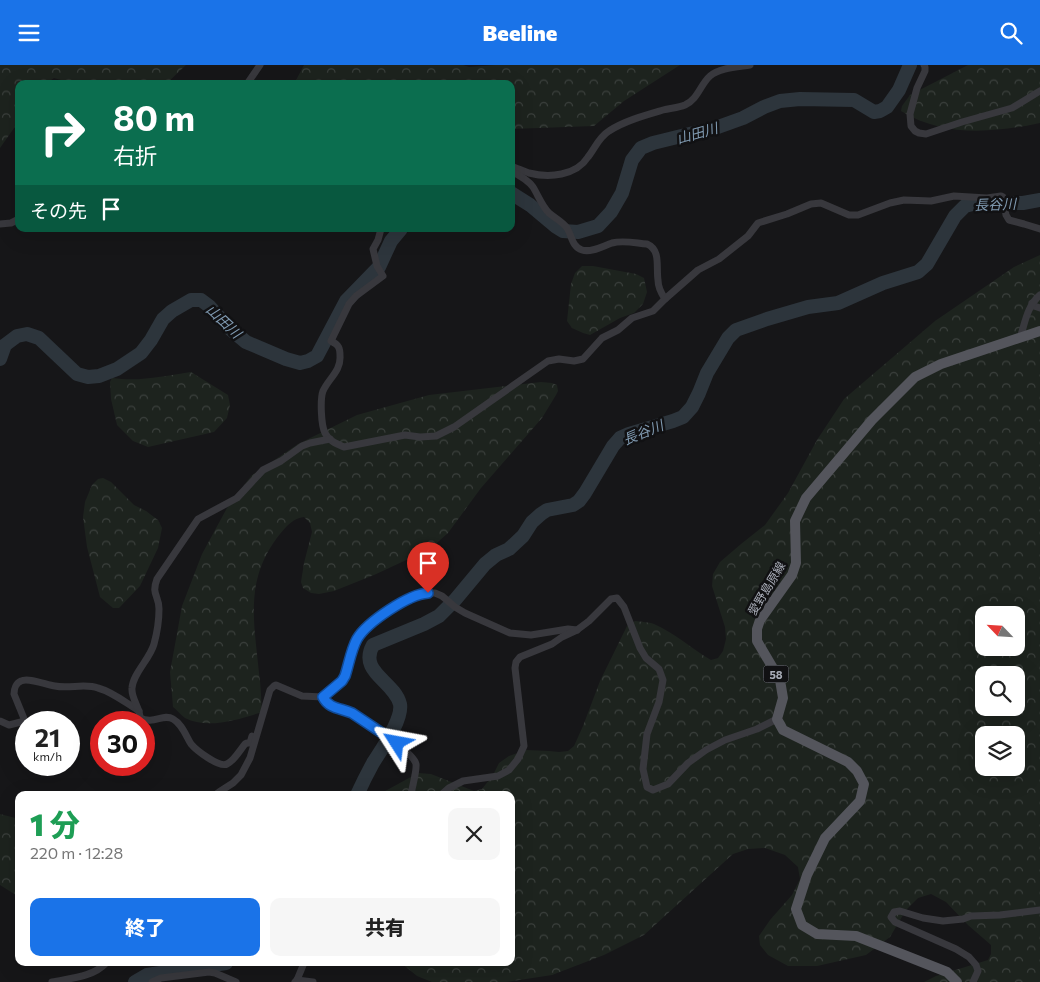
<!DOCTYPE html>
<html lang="ja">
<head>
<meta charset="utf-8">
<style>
  :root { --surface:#fff; --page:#f6f6f6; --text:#222; --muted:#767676; --accent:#1a73e8 }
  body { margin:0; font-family:Commissioner,"Noto Sans JP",sans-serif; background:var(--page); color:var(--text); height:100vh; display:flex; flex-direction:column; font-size:19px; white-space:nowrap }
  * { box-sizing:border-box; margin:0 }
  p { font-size:16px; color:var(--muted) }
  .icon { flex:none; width:28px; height:28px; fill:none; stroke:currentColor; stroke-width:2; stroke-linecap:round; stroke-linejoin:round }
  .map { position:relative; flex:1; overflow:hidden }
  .details { position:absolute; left:15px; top:726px; width:500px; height:175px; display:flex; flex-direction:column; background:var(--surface); border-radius:10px; box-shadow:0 5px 20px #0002 }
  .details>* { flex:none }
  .banner { position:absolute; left:15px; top:15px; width:500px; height:152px; border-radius:10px; box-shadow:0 5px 20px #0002; background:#0b6e4f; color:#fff; overflow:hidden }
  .needle { width:32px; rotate:295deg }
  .controls { position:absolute; left:975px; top:541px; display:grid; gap:10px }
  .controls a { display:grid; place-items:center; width:50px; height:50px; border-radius:10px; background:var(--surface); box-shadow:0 5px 20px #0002; font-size:25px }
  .speed { position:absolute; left:15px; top:646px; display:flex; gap:10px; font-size:25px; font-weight:700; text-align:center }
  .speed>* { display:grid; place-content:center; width:65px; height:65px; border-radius:50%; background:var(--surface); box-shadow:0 5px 20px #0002; line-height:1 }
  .speed small { font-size:12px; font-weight:400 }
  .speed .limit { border:8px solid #d22; background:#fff; color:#111 }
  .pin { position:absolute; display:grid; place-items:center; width:42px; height:42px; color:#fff; margin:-51px -21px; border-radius:50% 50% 50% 0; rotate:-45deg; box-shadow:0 0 5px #0007 }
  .pin .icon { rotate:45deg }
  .me { position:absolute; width:55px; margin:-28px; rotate:304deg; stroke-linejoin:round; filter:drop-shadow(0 0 4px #0008) }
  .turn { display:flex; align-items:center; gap:18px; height:105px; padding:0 15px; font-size:22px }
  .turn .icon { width:65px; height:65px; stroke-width:2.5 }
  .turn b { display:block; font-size:35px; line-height:42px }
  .then { display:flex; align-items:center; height:48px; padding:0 15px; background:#0003; gap:10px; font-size:19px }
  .round { display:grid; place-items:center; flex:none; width:52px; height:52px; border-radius:10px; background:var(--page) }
  .headline { display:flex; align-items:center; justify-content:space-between; height:85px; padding:0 15px }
  h1 { font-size:30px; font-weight:800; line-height:38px; color:#1e9e55 }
  .action { display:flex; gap:10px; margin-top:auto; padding:10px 15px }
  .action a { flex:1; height:58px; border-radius:10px; background:var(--accent); color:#fff; font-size:20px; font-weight:800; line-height:58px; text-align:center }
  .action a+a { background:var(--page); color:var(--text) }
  header { display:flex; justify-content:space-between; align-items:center; height:65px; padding:0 15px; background:var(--accent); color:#fff; font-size:22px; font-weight:800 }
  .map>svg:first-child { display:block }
  .forest { fill:url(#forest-crowns); fill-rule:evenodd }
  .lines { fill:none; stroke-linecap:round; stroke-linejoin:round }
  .river { stroke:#2d353c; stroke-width:14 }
  .minor { stroke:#38383d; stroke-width:7 }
  .primary { stroke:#54555c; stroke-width:10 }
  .route-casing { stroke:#114b97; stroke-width:12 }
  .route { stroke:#1a73e8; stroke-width:9 }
  .labels { text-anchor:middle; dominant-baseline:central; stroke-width:5; stroke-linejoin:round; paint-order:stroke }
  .shield { fill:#111113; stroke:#7b7e86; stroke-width:1 }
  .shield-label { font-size:11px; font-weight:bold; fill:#a9adb8 }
  .street-label { font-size:12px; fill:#a9adb8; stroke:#111113 }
  .water-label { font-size:14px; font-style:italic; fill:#819bb2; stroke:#111113 }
</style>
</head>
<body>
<header><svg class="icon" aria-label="menu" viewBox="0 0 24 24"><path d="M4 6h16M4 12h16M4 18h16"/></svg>Beeline<svg class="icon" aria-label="search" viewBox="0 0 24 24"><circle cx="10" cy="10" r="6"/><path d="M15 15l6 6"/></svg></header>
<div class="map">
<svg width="1040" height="917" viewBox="0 0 1040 917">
  <defs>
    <pattern id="forest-crowns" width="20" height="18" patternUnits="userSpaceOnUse" patternTransform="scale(1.25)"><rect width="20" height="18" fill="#1d231e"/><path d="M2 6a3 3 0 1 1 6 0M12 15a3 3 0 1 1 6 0" fill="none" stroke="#3b403d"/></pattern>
  </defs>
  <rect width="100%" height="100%" fill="#161618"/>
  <g class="forest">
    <path d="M0 0H186L166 19H64L61 15 54 13 45 19H19V56L0 83Z"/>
    <path d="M304 0H463L469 2 496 0H680L624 36 594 61 511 64V19H294Z"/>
    <path d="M968 0H1040V58C993 68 943 72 901 46L902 41 910 30Z"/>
    <path d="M1040 190V917H924L936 911 988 895 991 889V880L968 860 946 837 931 829 918 833 906 845 890 872 866 890 817 901H788L768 890 760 880 759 871 770 855 792 830 800 814 798 802 785 790 765 783 748 784 733 789 644 870 604 890 552 910 506 917H432L417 911 401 898H511V730H378L418 708 431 709 474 726 482 724 493 710 499 698 509 691 526 685 549 686 559 687 568 686 574 681 583 661 600 616 627 561 635 556C641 557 649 557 654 559 675 568 692 584 711 595L718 593 723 586 726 574 725 562 712 521 713 509 720 497 741 479 765 460 788 428 817 375 844 334 935 256 1014 202ZM984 550H1016V582H984ZM984 610H1016V642H984ZM984 670H1016V702H984Z"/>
    <path d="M582 201H593L636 209 644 213 647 227 643 239 634 248 620 253 590 270 583 268 572 263 567 256 571 219 575 208Z"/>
    <path d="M191 307 228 330 230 340 227 353 214 367 148 382 133 376 117 360 111 334 110 317 112 313C140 317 163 311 191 307Z"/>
    <path d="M541 317 552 318 557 320 558 326 556 330 542 353 481 423 448 468 430 484 374 510 334 526 319 529 311 528 303 523 301 517 304 498 312 467 310 458 304 452C293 453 287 461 280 469 244 514 254 556 259 608 261 621 261 634 262 647 240 654 208 665 185 653 181 650 177 645 173 642L170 607 182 541 202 489 227 443 251 411 298 379 357 350 429 330Z"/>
    <path d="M103 413 111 417 134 440 146 446 158 455 162 463 158 483 140 521 119 543H113L100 532 87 482 83 452 85 437 92 420 98 414Z"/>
    <path d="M0 749 19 754V832L0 820Z"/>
  </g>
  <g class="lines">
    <g class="river">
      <path d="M511 128 530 140 555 161 563 166 578 167 598 161 611 147 622 128 632 95 641 83 653 78 718 62 743 53 764 42 780 36 800 34 854 35 874 47 880 46 887 42 899 25 910 0"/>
      <path d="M0 294 5 280 17 271 27 269 39 273 77 309 88 312 99 311 117 304 141 288 151 275 163 254 172 246 191 235H201L209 241 228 262 246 277 286 294 300 298 308 296 317 291 346 236 379 202 391 176 401 164"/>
      <path d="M357 730C362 719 367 709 373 698 381 685 403 655 400 639 394 616 358 607 373 580L424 559 439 551 455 535 485 499 496 490 509 484 523 471 532 457 541 449 547 445 573 440 579 436 585 428 613 381 620 373 629 369 673 356 683 352 692 342 699 328 707 308 728 273 736 265 767 254 808 242 838 238 883 218 918 207 927 199 955 151 965 141 976 138H1023L1040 135"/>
      <path d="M135 917 147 910 226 898"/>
    </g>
    <g class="minor">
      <path d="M924 0 925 2V6L917 23 910 49 911 61 915 66 919 68 926 69 962 57 1012 43 1040 26"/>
      <path d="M247 19 260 0"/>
      <path d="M511 101C517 103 523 106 529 108 549 113 576 111 588 92 595 83 599 72 609 66 624 56 646 50 663 45 670 43 678 43 685 40 698 34 700 20 710 11 719 3 737 2 750 0"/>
      <path d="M511 106C519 110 528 115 533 122 538 130 542 141 549 148 555 153 563 157 567 163 572 171 572 182 582 185 591 188 603 181 612 178 623 175 635 178 647 179 661 185 656 202 658 215 658 222 661 228 665 234"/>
      <path d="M0 159 11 158 19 154"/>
      <path d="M381 164 378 175 373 184 377 201 383 211 356 231 349 239 331 276C339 280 340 283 340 291 341 306 329 313 323 326 320 334 321 360 325 368 329 376 337 379 344 382L405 370 420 372 436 371 454 362 548 296 559 294 574 296 583 294 602 273 618 265 632 253 653 246 665 234 698 205 719 194 748 171 758 158 787 149 811 139 821 138 849 150H858L890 138 904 135 931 136 954 131 987 133 1001 131 1003 132 1006 150 1009 155 1024 159 1040 164"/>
      <path d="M1032 238 1034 241 1040 243"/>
      <path d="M1020 273C1025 258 1027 241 1040 230"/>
      <path d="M323 632C329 644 341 643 352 648 365 657 413 686 416 699 417 706 412 722 411 730"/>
      <path d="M140 653C154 660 163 648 173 654 182 659 186 671 191 679 196 685 219 703 227 699 234 696 240 685 245 679L247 678H250L252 671"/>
      <path d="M0 656 9 660 25 656 14 629C14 624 16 618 21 616 28 612 47 620 55 621 69 624 85 618 98 623 113 627 126 638 139 646"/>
      <path d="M136 658 140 653C140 642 131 634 132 623 133 608 150 594 154 579 157 568 159 554 159 544 159 530 151 530 157 514L198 454 237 433 263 405 281 396 302 381 310 378 330 374"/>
      <path d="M215 730 219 727 233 718 241 710 250 693 270 625 274 621 276 620 302 631 323 632 342 616 345 611 353 584 357 575 361 568 367 562 386 547 415 530 421 528H435L442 531 455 542 465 548 510 568 531 570 568 564 577 565"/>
      <path d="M441 730 449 723 463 716 498 711 509 705 518 694 524 681 515 603 516 597 520 592 552 579 562 572 577 565 589 556 611 534 617 533 624 542 640 583 646 593 659 604 663 615 659 637 647 669 643 704 647 722 653 725 668 719 688 698 706 685 725 675 757 664 777 654"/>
      <path d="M297 915 313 917"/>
      <path d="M52 917C71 913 93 912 106 898"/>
      <path d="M152 917 161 913 209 907 215 908 236 917"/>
      <path d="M295 917 297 915 304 898"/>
      <path d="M973 917 978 906 976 900 969 892 956 884 895 857 891 852 894 847 900 846 923 853 943 856 963 854 971 851 1000 850 1040 845"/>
    </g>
    <path class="primary" d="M957 917 947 907 856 871 817 869 802 860 796 844 807 810 825 773 860 736 864 719 857 706 848 697 783 665 777 654 783 633 780 615 757 576V564L760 555 792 510 796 498 795 456 806 433 872 355 915 312 941 299 1040 266"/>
  </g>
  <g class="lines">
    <g class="route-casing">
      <path id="route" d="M397 678 352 648C341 643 329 644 323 632L342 616 345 611C349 599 351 585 357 574 367 557 409 529 428 528"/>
    </g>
    <use href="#route" class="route"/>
  </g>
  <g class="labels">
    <rect class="shield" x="763.5" y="600.5" width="25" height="17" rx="4"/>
    <g class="shield-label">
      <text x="776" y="609">58</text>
    </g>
    <g class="street-label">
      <text transform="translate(766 523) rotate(-59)">愛野島原線</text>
    </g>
    <g class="water-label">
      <text transform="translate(697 68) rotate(-16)">山田川</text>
      <text transform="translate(995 139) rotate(-2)">長谷川</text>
      <text transform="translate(224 256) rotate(43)">山田川</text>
      <text transform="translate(643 367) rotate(-22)">長谷川</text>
    </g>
  </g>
</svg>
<div class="controls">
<a><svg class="needle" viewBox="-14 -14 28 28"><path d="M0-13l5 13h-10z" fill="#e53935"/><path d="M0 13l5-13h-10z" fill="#767676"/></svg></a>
<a><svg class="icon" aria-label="search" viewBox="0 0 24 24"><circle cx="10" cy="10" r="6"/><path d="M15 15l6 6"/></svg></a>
<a><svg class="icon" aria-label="layers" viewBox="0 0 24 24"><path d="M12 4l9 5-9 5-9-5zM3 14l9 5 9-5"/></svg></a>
</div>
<div class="speed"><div>21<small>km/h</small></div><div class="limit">30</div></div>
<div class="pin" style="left:428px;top:528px;background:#d93025"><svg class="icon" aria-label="arrive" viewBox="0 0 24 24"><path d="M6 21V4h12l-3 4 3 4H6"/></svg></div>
<svg class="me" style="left:397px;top:678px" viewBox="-20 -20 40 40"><path d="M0-17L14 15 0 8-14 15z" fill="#1a73e8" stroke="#fff" stroke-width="4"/></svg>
<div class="banner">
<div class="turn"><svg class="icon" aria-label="right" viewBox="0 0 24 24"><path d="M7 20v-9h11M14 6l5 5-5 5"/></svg><div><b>80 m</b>右折</div></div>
<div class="then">その先<svg class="icon" aria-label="arrive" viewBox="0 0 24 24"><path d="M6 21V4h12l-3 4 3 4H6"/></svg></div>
</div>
<section class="details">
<div class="headline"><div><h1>1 分</h1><p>220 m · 12:28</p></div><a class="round"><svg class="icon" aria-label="close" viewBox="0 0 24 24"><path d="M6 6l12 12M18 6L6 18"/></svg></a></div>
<div class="action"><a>終了</a><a>共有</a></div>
</section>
</div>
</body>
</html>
